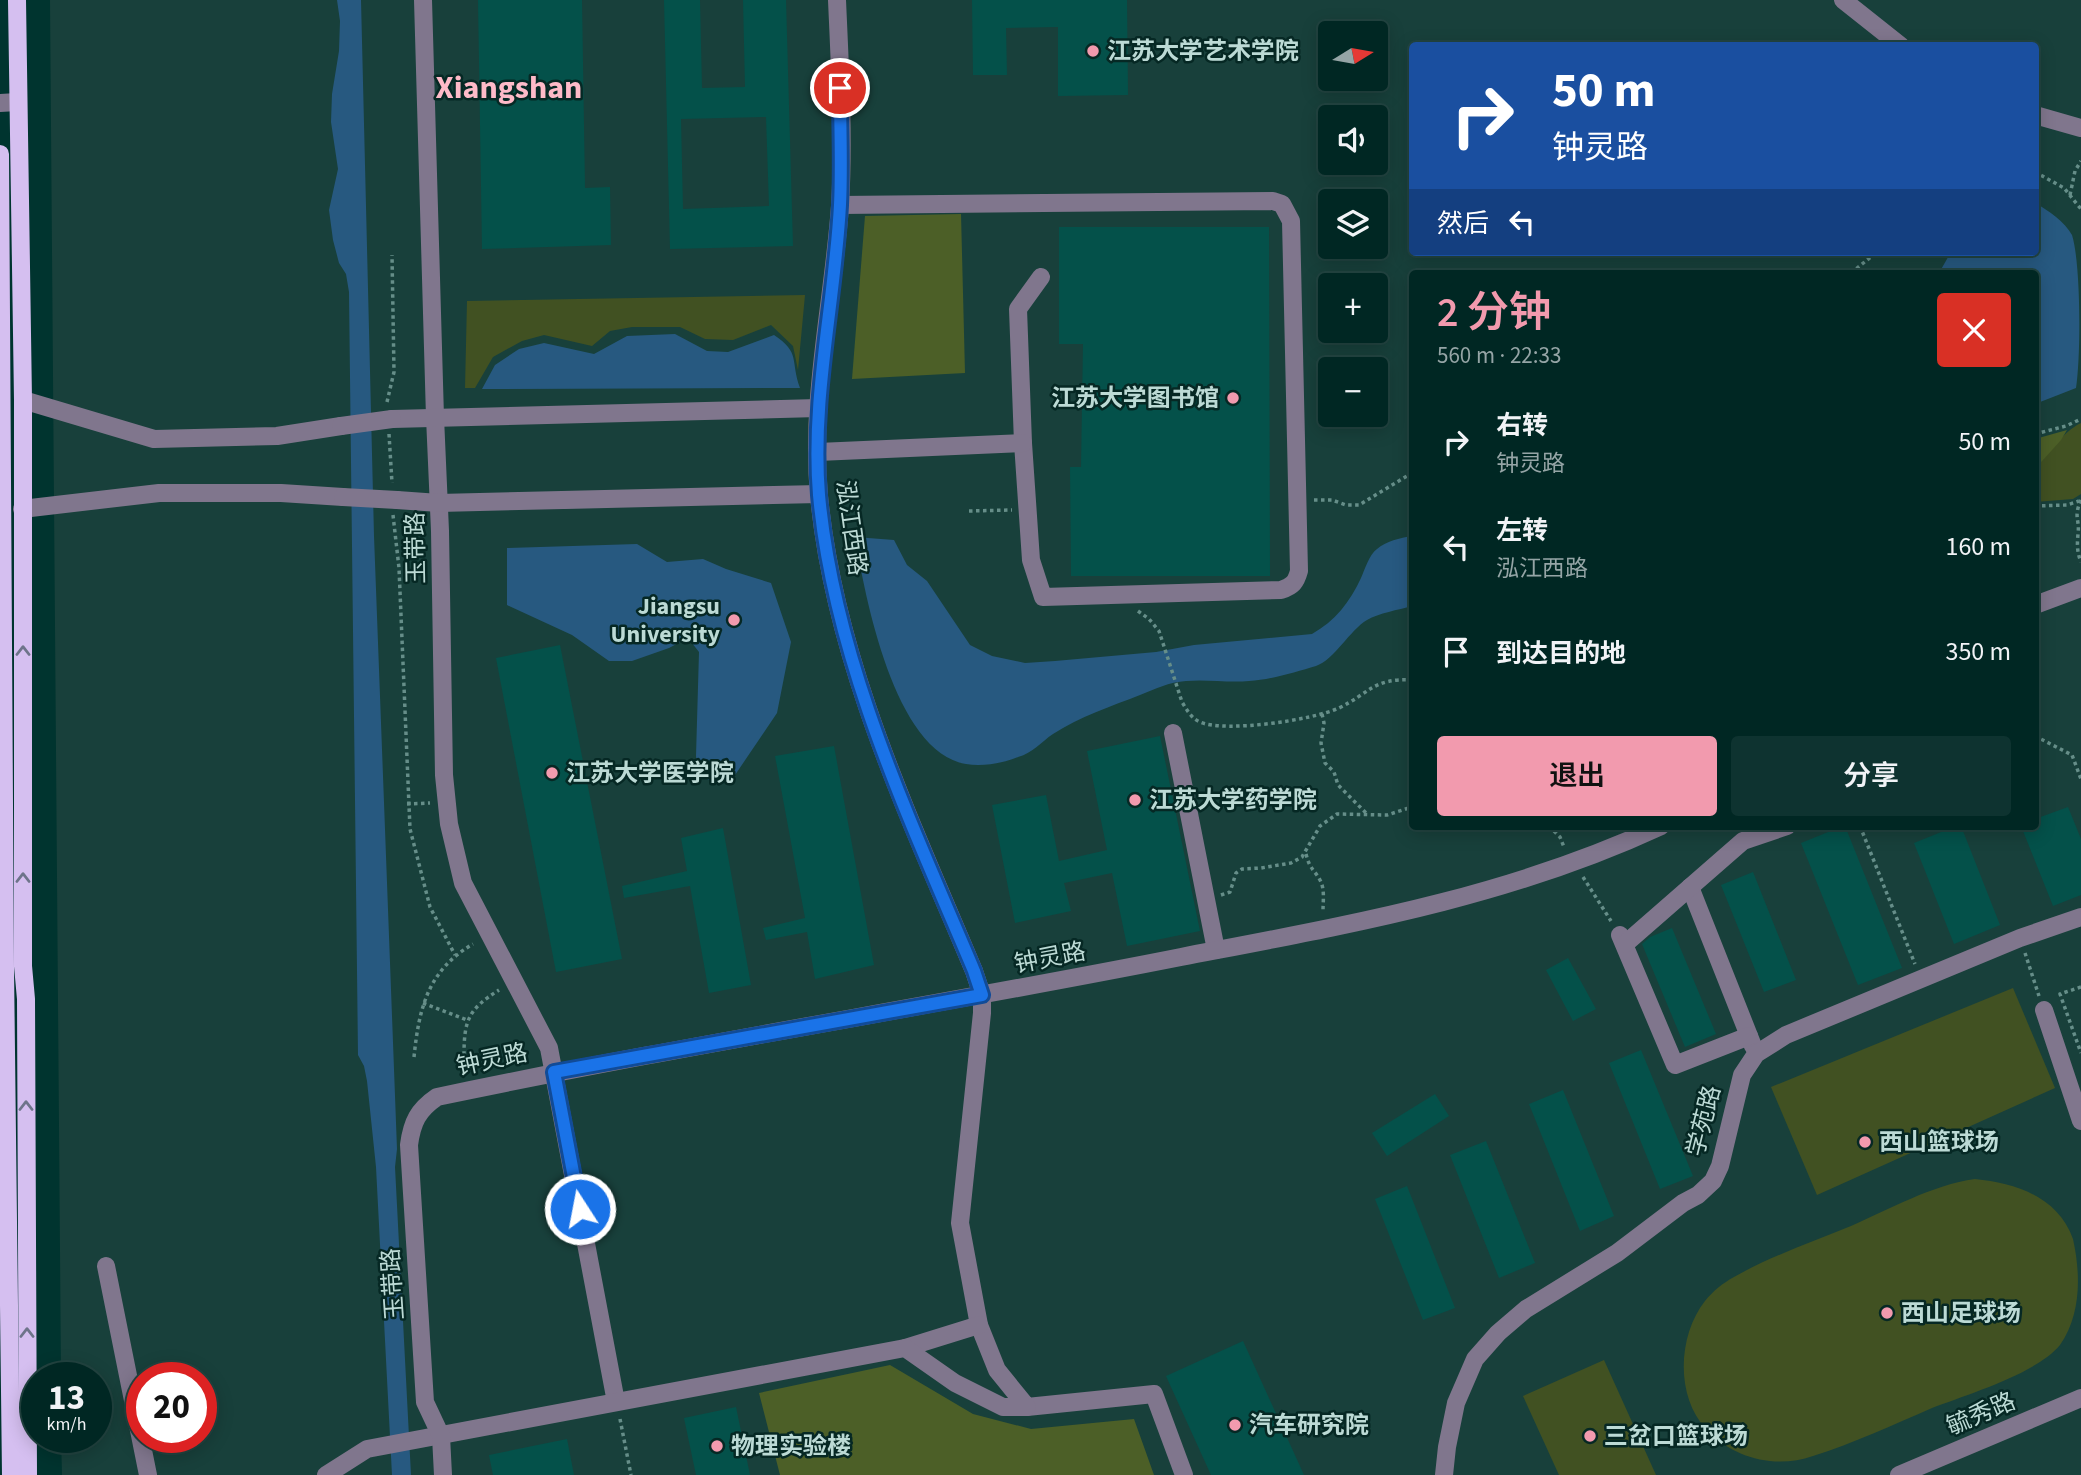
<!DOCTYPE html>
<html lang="zh">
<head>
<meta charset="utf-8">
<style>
  :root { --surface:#002723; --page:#0e3330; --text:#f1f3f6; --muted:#95a5a6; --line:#224441; --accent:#f29aae }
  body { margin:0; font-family:"Source Sans 3","Noto Sans SC",sans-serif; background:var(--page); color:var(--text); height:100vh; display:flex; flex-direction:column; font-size:26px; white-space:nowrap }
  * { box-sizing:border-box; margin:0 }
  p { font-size:23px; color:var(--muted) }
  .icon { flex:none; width:38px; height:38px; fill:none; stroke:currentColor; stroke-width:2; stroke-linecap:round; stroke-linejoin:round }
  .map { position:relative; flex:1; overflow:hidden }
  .drawer { position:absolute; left:1409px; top:270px; width:630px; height:560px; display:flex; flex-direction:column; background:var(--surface); border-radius:7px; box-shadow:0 4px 18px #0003,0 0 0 2px var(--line) }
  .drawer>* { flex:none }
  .banner { position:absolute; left:1409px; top:42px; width:630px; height:214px; border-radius:7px; box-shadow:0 4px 18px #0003,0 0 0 2px var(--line); background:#1a4fa0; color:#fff; overflow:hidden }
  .needle { width:46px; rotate:79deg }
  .tools { position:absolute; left:1318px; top:21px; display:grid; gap:14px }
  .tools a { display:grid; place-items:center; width:70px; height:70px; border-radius:7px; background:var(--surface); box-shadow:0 4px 18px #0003,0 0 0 2px var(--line); font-size:35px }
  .speed { position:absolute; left:21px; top:1362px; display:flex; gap:14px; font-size:35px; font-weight:700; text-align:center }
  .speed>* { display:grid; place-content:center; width:91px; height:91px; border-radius:50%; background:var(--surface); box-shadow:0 4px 18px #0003,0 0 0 2px var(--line); line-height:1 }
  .speed small { font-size:18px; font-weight:400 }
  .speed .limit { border:10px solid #d22; background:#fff; color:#111 }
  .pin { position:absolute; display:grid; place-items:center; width:60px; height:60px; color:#fff; margin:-30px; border:4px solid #fff; border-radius:50%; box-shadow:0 2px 7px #0007 }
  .me { position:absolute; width:77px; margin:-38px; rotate:349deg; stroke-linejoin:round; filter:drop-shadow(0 0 5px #0008) }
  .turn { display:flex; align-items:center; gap:24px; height:147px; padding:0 28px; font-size:32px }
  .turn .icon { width:91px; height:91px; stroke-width:2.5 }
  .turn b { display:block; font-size:49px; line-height:60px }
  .then { display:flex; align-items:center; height:66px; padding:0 28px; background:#0003; gap:14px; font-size:26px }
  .round { display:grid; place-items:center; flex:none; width:74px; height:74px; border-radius:7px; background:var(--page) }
  .head { display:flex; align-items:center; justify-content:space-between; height:119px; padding:0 28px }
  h1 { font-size:42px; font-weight:600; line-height:52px; color:var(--accent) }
  .action { display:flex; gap:14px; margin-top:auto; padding:14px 28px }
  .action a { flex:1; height:80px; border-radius:7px; background:var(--accent); color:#111; font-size:28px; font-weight:600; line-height:80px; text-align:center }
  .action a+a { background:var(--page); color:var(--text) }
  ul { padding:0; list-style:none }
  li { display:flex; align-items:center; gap:21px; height:105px; padding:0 28px }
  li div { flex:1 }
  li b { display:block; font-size:26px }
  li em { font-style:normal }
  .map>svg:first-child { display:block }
  .built { fill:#18403b; fill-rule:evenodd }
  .green { fill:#415122 }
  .forest { fill:#4c5f27 }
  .water { fill:#275980 }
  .building { fill:#04514a; fill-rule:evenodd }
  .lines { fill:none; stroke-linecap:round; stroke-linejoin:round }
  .path { stroke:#668e89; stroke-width:3.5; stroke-dasharray:3.5 3.5; stroke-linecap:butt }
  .minor { stroke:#80768d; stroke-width:18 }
  .major { stroke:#d5bff0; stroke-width:18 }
  .minor-bridge { stroke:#80768d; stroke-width:18 }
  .oneway { stroke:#6e748a }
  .route-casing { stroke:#114b97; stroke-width:18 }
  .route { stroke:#1a73e8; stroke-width:12 }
  .poi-dot { fill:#f29aae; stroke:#062824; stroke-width:2.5 }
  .labels { text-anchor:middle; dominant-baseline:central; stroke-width:5; stroke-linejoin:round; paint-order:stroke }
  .poi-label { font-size:24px; font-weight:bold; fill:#bcdad5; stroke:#062824; text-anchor:start }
  .street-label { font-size:24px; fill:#bcdad5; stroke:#062824 }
  .district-label { font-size:32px; font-weight:bold; fill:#febac8; stroke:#062824 }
</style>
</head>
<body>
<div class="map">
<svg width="2081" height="1475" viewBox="0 0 2081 1475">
  <rect width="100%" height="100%" fill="#00342f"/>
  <path class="built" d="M50 0H2081V1475H62L61 1437H96V1377H61ZM1330 33H1376V79H1330ZM1412 46H2035V252H1412ZM1330 117H1376V163H1330ZM1330 201H1376V247H1330ZM1412 273H2035V826H1412ZM1330 285H1376V331H1330ZM1330 369H1376V415H1330ZM142 1377H201V1437H142Z"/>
  <g class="green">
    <path d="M805 295 798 370 793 346 771 325 733 340 705 339 680 327H632L610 331 592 346 544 335 522 341 493 357 475 388H465L467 301Z"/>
    <path d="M2081 423V494L2073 499 2035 502V469C2050 453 2062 432 2081 423Z"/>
    <path d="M2013 988 2055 1088 1817 1195 1771 1087Z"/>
    <path d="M1975 1179C2016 1183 2058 1197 2073 1239 2081 1275 2081 1315 2060 1345 2036 1374 1968 1394 1932 1408 1893 1425 1854 1443 1813 1456 1776 1469 1734 1459 1706 1429 1675 1396 1678 1335 1705 1301 1713 1291 1723 1283 1734 1277 1771 1256 1812 1242 1851 1226 1890 1209 1932 1185 1975 1179Z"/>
    <path d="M1604 1360 1656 1475H1559L1523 1396Z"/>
  </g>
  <g class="forest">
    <path d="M961 214 965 373 852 379 865 216Z"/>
    <path d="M2067 430 2061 440 2035 469V439Z"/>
    <path d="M890 1365 973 1414 1031 1429 1134 1419 1154 1475H780L759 1393Z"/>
  </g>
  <g class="water">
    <path d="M337 0H361L374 536 397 1149 395 1167 411 1475H392L376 1167 367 1081 364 1066 358 1055 349 292 346 274 339 263 333 240 329 210 338 169 331 122 332 94 339 51 340 21Z"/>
    <path d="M2035 203C2048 210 2065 222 2072 235 2081 264 2081 356 2076 388L2035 404V273H1939L1951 252H2035Z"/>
    <path d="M675 334 707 351 728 352 774 335C801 353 790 360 800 388L482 389 495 365 519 349 544 343 594 354 627 336Z"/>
    <path d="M1412 536V606C1398 610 1379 613 1367 620 1350 630 1334 660 1316 666 1296 672 1270 680 1249 681 1228 683 1207 679 1186 681 1169 682 1155 689 1140 695 1112 706 1079 717 1053 734 1041 742 1033 753 1018 757 1003 763 983 767 966 764 894 752 865 596 855 537L894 540 907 565 927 581 970 645 992 656 1025 663 1055 661 1156 652 1194 645 1312 634C1335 621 1350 602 1361 578 1365 569 1369 555 1377 549 1386 541 1400 538 1412 536Z"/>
    <path d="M637 544 667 562 703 559 726 569 771 583 791 642 777 713 733 778 712 782 698 773 696 756 699 652 688 638 669 648 632 661H609L572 635 507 605V548Z"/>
  </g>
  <g class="building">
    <path d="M478 0H582L585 188 610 187 611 245 482 249Z"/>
    <path d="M664 0H700L702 88 745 87 743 0H786L793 246 670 249ZM766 117 769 206 683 209 681 119Z"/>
    <path d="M972 0H1127L1128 95 1058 96V27L1006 28 1007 75H973Z"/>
    <path d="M1059 227H1269L1270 576H1071L1070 467H1081L1083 344H1059Z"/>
    <path d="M560 645 622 959 556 972 496 658Z"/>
    <path d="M1160 736 1200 931 1127 946 1112 873 1064 883 1071 911 1015 923 992 805 1046 795 1059 861 1107 850 1087 751Z"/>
    <path d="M834 746 874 965 815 979 807 932 766 940 763 928 805 918 775 756Z"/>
    <path d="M2068 807 2081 839V895L2053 906 2021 826H2035V819Z"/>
    <path d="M1843 826H1845L1902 968 1858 985 1801 843Z"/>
    <path d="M1956 826H1961L2000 925 1954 944 1914 843Z"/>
    <path d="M723 828 751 985 709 993 690 886 624 898 622 886 687 871 681 838Z"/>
    <path d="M1753 872 1796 980 1764 992 1721 885Z"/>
    <path d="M1672 928 1716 1034 1685 1047 1642 944 1650 937Z"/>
    <path d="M1568 958 1596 1009 1573 1021 1546 970Z"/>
    <path d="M1641 1050 1693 1176 1660 1189 1609 1063Z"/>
    <path d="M1563 1090 1614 1216 1580 1231 1529 1104Z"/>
    <path d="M1435 1094 1449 1116 1387 1156 1372 1133Z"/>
    <path d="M1486 1141 1535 1263 1499 1278 1450 1155Z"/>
    <path d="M1407 1186 1455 1308 1423 1320 1375 1199Z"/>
    <path d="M1243 1341 1304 1475H1211L1166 1376Z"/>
    <path d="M736 1407 750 1475H696L684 1418Z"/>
    <path d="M567 1439 574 1475H493L489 1455Z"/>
  </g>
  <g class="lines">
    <g class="path">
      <path d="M2035 172 2064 188 2081 209"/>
      <path d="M2070 195 2075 171 2081 161"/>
      <path d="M1851 273 1877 252"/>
      <path d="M387 402 394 372 392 255"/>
      <path d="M389 434 392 483"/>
      <path d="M2035 434 2066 426 2081 419"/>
      <path d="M1314 500H1332L1346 505H1359L1412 473"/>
      <path d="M2081 500C2073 518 2080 519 2078 534 2077 545 2077 552 2081 562"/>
      <path d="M2035 506 2067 505 2079 501"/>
      <path d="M969 511 1012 510"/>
      <path d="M393 515 399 568 410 829 430 907 455 955"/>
      <path d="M1138 611 1149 619 1159 631 1182 702C1187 710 1191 718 1200 722 1225 733 1313 720 1339 708 1370 693 1373 678 1412 680"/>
      <path d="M1322 714 1324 723 1321 743 1325 763 1334 772 1338 785 1367 814"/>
      <path d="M2035 736 2072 755 2081 779"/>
      <path d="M407 804 430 803"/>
      <path d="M1549 826 1560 837 1564 847"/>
      <path d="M1860 826 1915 964"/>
      <path d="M1306 854C1310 870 1314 869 1320 880 1325 889 1323 901 1323 911"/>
      <path d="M1583 877 1611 921"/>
      <path d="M1221 895 1230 892 1236 873 1242 869 1261 868 1291 863 1302 857 1320 826 1337 814 1387 815 1412 807"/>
      <path d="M2025 953 2039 996"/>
      <path d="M2081 987 2060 994 2081 1053"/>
      <path d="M423 1003 467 1020"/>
      <path d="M464 1055C464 1019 469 1009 499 990"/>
      <path d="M414 1057C419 1008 428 970 473 944"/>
      <path d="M620 1419 631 1475"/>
    </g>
    <g class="minor">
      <path d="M423 0 435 417 440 531 444 775 449 824 463 883 549 1048 616 1402"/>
      <path d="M837 0C840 68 844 138 840 206 833 303 810 398 819 496 835 663 910 818 974 971L982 995V1013L960 1223 979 1325 997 1370 1027 1407 1154 1394 1184 1475"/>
      <path d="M1843 0 1901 46"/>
      <path d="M0 103 17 102"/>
      <path d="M2035 115 2081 128"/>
      <path d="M840 205 1273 201 1282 204 1291 221 1299 571C1296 582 1293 586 1281 590L1043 597 1031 560 1023 443 1018 309 1041 277"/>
      <path d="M23 400 154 439 277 436 341 426"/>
      <path d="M392 419 818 408"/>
      <path d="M818 452 1023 443"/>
      <path d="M397 500 439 503 819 494"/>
      <path d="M22 509 159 493H281L343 497"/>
      <path d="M2035 605 2081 588"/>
      <path d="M1173 733 1216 950"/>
      <path d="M1690 887 1753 1046"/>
      <path d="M1620 935 1675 1065 1749 1036"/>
      <path d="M1625 944 1743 841 1787 826"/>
      <path d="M2044 1010 2081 1121"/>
      <path d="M106 1266 148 1475"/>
      <path d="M905 1348 979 1325"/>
      <path d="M326 1475 367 1449 905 1348 955 1383 1003 1407H1027"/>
      <path d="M443 1475 441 1436 425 1402 409 1145C412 1122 418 1110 437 1097 684 1045 934 1006 1181 957 1347 925 1506 898 1661 826"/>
      <path d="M1444 1475 1447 1447 1456 1403 1475 1359 1498 1333 1526 1309 1617 1253 1683 1203 1698 1195 1713 1181 1720 1166 1742 1075 1756 1054 1786 1035 2020 938 2081 917"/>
      <path d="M1899 1475 2081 1398"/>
    </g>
    <g class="major">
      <path d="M17 0 23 400V966L26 999 28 1475"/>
      <path d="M0 154 5 967 11 1475"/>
    </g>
    <g class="minor-bridge">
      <path d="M341 426 392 419"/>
      <path d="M343 497 397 500"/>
    </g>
  </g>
  <defs><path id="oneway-chevron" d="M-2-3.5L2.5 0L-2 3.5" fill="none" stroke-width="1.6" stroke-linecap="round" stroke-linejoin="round" transform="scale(1.75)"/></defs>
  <g class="oneway">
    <use href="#oneway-chevron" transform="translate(23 651) rotate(-90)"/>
    <use href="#oneway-chevron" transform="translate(23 878) rotate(-90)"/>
    <use href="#oneway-chevron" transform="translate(26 1106) rotate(-90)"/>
    <use href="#oneway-chevron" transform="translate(27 1333) rotate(-90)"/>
  </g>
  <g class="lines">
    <g class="route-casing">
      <path id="route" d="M580 1209 554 1072 982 995 974 971C910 820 834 660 819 495 811 397 835 302 840 205 842 166 840 127 840 88"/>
    </g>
    <use href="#route" class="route"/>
  </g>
  <g class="poi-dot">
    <circle cx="1093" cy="51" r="7"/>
    <circle cx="1233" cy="398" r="7"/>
    <circle cx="734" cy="620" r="7"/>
    <circle cx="552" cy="773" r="7"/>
    <circle cx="1135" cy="800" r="7"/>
    <circle cx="1865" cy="1142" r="7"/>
    <circle cx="1887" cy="1313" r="7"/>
    <circle cx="1235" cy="1425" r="7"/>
    <circle cx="1590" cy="1436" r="7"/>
    <circle cx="717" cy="1446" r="7"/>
  </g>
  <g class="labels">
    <g class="poi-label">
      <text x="1107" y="51">江苏大学艺术学院</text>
      <text x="1219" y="398" text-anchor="end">江苏大学图书馆</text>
      <text x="720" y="606" text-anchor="end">Jiangsu<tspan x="720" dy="28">University</tspan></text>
      <text x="566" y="773">江苏大学医学院</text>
      <text x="1149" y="800">江苏大学药学院</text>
      <text x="1879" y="1142">西山篮球场</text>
      <text x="1901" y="1313">西山足球场</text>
      <text x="1249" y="1425">汽车研究院</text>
      <text x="1604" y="1436">三岔口篮球场</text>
      <text x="731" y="1446">物理实验楼</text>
    </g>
    <g class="street-label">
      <text transform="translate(851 528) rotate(82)">泓江西路</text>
      <text transform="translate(416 548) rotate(-91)">玉带路</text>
      <text transform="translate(1050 958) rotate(-11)">钟灵路</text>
      <text transform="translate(492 1060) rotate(-12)">钟灵路</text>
      <text transform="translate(1704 1121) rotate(-76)">学苑路</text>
      <text transform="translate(393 1284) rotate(-94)">玉带路</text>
      <text transform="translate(1981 1414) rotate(-23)">毓秀路</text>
    </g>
    <g class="district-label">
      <text x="509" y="88">Xiangshan</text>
    </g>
  </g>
</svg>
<div class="tools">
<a><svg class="needle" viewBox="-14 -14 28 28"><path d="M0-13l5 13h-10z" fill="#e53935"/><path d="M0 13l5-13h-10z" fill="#95a5a6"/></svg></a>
<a><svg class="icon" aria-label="sound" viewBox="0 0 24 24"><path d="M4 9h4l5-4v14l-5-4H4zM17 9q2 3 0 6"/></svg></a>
<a><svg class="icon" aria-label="layers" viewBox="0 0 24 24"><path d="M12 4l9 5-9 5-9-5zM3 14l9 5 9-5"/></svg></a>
<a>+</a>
<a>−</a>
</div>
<div class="speed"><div>13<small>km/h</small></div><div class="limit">20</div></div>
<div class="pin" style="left:840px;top:88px;background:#d93025"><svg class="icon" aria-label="arrive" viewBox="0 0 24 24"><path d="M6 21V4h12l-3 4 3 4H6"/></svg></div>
<svg class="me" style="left:580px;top:1209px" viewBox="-20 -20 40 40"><circle r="17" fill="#1a73e8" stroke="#fff" stroke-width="3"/><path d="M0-11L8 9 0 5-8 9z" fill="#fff"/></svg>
<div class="banner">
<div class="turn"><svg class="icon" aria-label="right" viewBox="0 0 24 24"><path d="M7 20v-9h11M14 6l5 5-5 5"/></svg><div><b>50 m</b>钟灵路</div></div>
<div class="then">然后<svg class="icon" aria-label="left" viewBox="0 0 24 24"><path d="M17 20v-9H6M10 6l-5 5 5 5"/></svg></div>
</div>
<section class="drawer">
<div class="head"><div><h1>2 分钟</h1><p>560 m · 22:33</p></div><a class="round" style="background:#d93025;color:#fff"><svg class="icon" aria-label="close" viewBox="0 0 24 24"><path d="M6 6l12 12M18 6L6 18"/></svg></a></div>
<ul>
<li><svg class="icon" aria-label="right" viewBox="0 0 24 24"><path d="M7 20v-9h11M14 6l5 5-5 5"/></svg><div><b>右转</b><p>钟灵路</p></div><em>50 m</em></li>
<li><svg class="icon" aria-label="left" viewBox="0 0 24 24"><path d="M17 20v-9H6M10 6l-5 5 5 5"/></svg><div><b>左转</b><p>泓江西路</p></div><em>160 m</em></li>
<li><svg class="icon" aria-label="arrive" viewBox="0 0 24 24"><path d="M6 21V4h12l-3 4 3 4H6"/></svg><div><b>到达目的地</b></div><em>350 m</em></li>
</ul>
<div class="action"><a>退出</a><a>分享</a></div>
</section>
</div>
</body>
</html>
